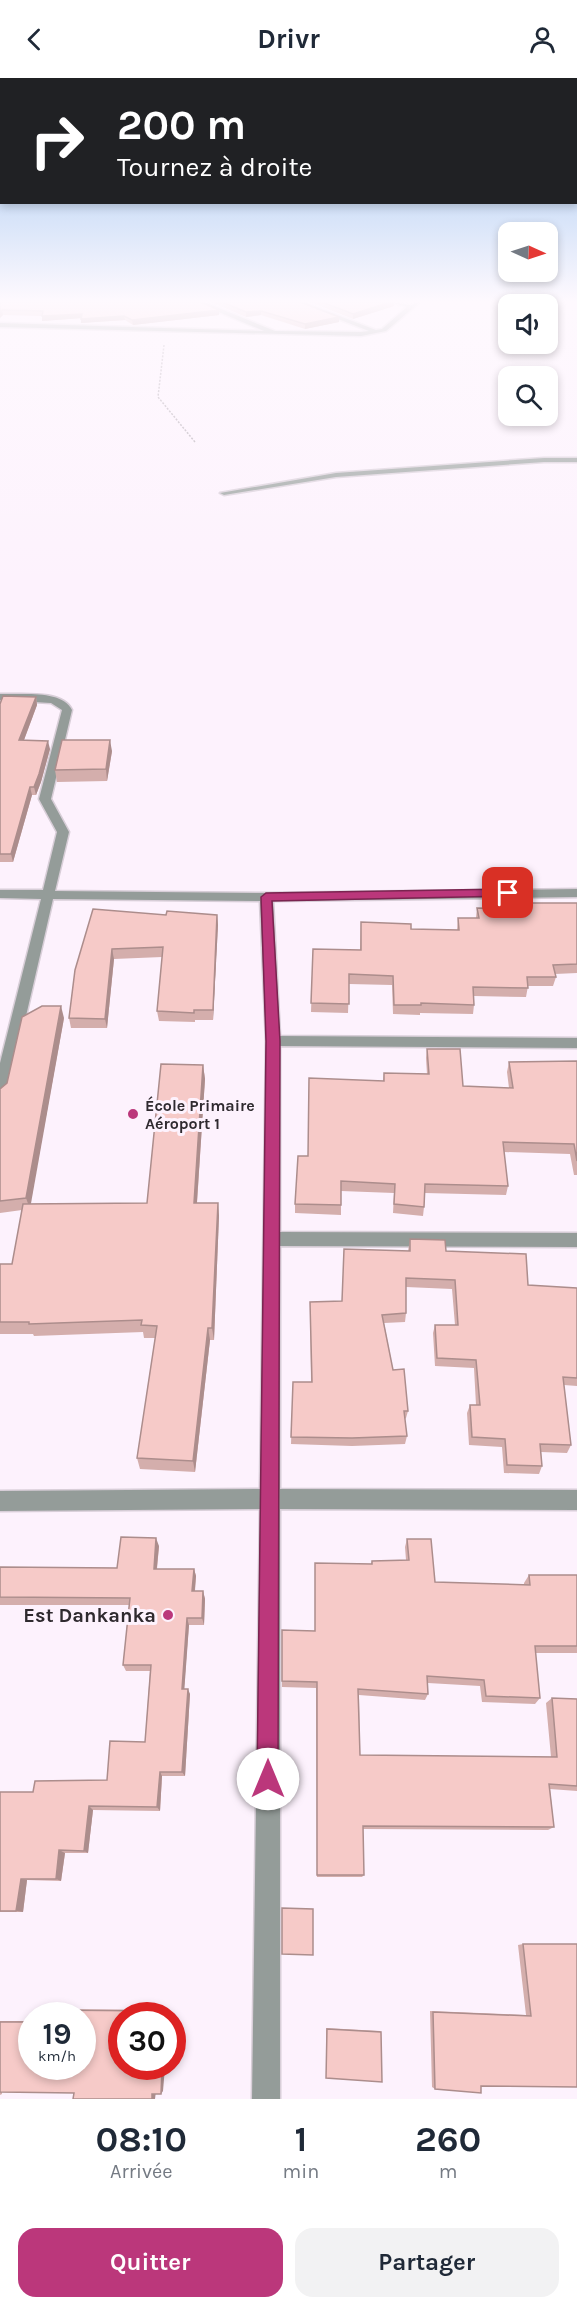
<!DOCTYPE html>
<html lang="fr">
<head>
<meta charset="utf-8">
<style>
  :root { --surface:#fff; --page:#f2f2f3; --text:#1f2937; --muted:#747a83; --accent:#bb377b }
  body { margin:0; font-family:Karla,sans-serif; background:var(--page); color:var(--text); height:100vh; display:flex; flex-direction:column; font-size:22px; white-space:nowrap }
  * { box-sizing:border-box; margin:0 }
  p { font-size:20px; color:var(--muted) }
  .icon { flex:none; width:33px; height:33px; fill:none; stroke:currentColor; stroke-width:2; stroke-linecap:round; stroke-linejoin:round }
  .map { position:relative; height:2021px; overflow:hidden }
  .sheet { display:flex; flex-direction:column; background:var(--surface); flex:1 }
  .sheet>* { flex:none }
  .top-card { position:absolute; left:0px; top:0px; width:578px; height:126px; box-shadow:0 3px 9px #0003; background:#202124; color:#fff; overflow:hidden }
  .needle { width:39px; rotate:93deg }
  .tools { position:absolute; left:498px; top:144px; display:grid; gap:12px }
  .tools a { display:grid; place-items:center; width:60px; height:60px; border-radius:12px; background:var(--surface); box-shadow:0 3px 9px #0003; font-size:30px }
  .speed { position:absolute; left:18px; top:1924px; display:flex; gap:12px; font-size:30px; font-weight:700; text-align:center }
  .speed>* { display:grid; place-content:center; width:78px; height:78px; border-radius:50%; background:var(--surface); box-shadow:0 3px 9px #0003; line-height:1 }
  .speed small { font-size:15px; font-weight:400 }
  .speed .limit { border:9px solid #d22; background:#fff; color:#111 }
  .pin { position:absolute; display:grid; place-items:center; width:51px; height:51px; color:#fff; margin:-26px; border-radius:12px; box-shadow:0 3px 9px #0006 }
  .me { position:absolute; width:66px; margin:-33px; rotate:0deg; stroke-linejoin:round; filter:drop-shadow(0 0 4px #0008) }
  .turn { display:flex; align-items:center; gap:21px; height:126px; padding:0 18px; font-size:27px }
  .turn .icon { width:78px; height:78px; stroke-width:2.5 }
  .turn b { display:block; font-size:42px; line-height:51px }
  .eta { display:flex; justify-content:space-evenly; align-items:center; height:102px; text-align:center }
  .eta b { font-size:36px; font-weight:700; line-height:42px }
  .button { display:flex; gap:12px; margin-top:auto; padding:12px 18px }
  .button a { flex:1; height:69px; border-radius:18px; background:var(--accent); color:#fff; font-size:24px; font-weight:700; line-height:69px; text-align:center }
  .button a+a { background:var(--page); color:var(--text) }
  header { display:flex; justify-content:space-between; align-items:center; height:78px; padding:0 18px; background:var(--surface); font-size:27px; font-weight:700 }
  .map>svg:first-child { display:block }
  .lines { fill:none; stroke-linecap:round; stroke-linejoin:round }
  .minor-casing { stroke:#d8ced8; stroke-width:3 }
  .path { stroke:#aaa1aa; stroke-width:1.5; stroke-dasharray:2 1.5; stroke-linecap:butt }
  .minor { fill:#949c99; fill-rule:evenodd }
  .wall { fill:#d4aeac }
  .shaded-wall { fill:#ac8d8c }
  .building { fill:#f6cac8; stroke:#ac8d8c; stroke-width:1.5 }
  .route { fill:#bb377b; stroke:#7a2450; stroke-width:1.5 }
  .poi-dot { fill:#bb377b; stroke:#fdf2fd; stroke-width:2 }
  .labels { text-anchor:middle; dominant-baseline:central; stroke-width:6; stroke-linejoin:round; paint-order:stroke }
  .poi-label { font-size:16px; font-weight:bold; fill:#2f2a2f; stroke:#fdf2fd; text-anchor:start }
  .near-poi-label { font-size:20px; font-weight:bold; fill:#2f2a2f; stroke:#fdf2fd; text-anchor:end }
</style>
</head>
<body>
<header><svg class="icon" aria-label="back" viewBox="0 0 24 24"><path d="M15 5l-7 7 7 7"/></svg>Drivr<svg class="icon" aria-label="person" viewBox="0 0 24 24"><circle cx="12" cy="8" r="4"/><path d="M4 21q1-7 8-7t8 7"/></svg></header>
<div class="map">
<svg width="577" height="2021" viewBox="0 0 577 2021">
  <rect width="100%" height="100%" fill="#fdf2fd"/>
  <g class="lines">
    <g class="minor-casing">
      <g id="minor">
        <path d="M195 224H204L275 253 361 254 369 253 294 224H303L376 252 382 251 407 229 390 224 410 227 420 224 386 253 361 258 0 249V245L264 253Z"/>
        <path d="M544 380H577V384H544L336 399 224 417 220 415 336 395Z"/>
        <path d="M0 616C20 617 62 611 72 632L51 721 69 754 55 813 266 815 577 811V819L273 823 280 958 577 960V970L280 968V1154L577 1155V1169L280 1168V1411L577 1412V1432L280 1431V2021H252L260 1431 0 1433V1413L260 1411 266 963 260 823 53 821 8 1016 5 1020 0 1022V985L41 821 0 820V812H43L57 754 39 721 62 632 51 625 0 622Z"/>
      </g>
    </g>
    <path class="path" d="M164 267 158 319 195 364"/>
    <use href="#minor" class="minor"/>
  </g>
  <g class="wall">
    <path d="M0 224 219 237 133 247 125 242 81 245V240L42 243V238L3 237 0 240Z"/>
    <path d="M211 224H300L339 239V244L305 251 261 237 246 239Z"/>
    <path d="M310 224H394V228L353 241Z"/>
    <path d="M36 619 37 627 24 662 50 671 41 704 36 717H32L13 784H0V626Z"/>
    <path d="M112 673 107 703 57 704 55 692Z"/>
    <path d="M520 825H577V895L555 896 556 899 553 908H528L526 919 474 918V927L473 936 420 935V937L393 936 392 907 349 906 348 935 311 934 313 871 360 872 361 844 411 851 457 852 458 840H476L477 830H519Z"/>
    <path d="M166 837H217L218 847 213 942H195V944L159 943 157 933 162 879 114 881 107 950H71L69 940 75 892Z"/>
    <path d="M64 940 30 1126 147 1125 203 987 205 1001 197 1125H218L219 1138 214 1262H210L195 1394 140 1391 137 1380 155 1260H144L143 1254 34 1258 33 1256H0V1186H12L22 1132 0 1135V1013Z"/>
    <path d="M427 971 463 1008 509 1010 507 994 509 984 577 983V1097H574L570 1076 504 1074 508 1108 506 1117 425 1115 424 1129 423 1138 393 1135 394 1115 341 1113V1137L295 1135V1126L308 1078 383 1003 384 995 427 996 426 980Z"/>
    <path d="M410 1161 446 1173 528 1207 577 1210V1308L564 1307 571 1367 567 1375 541 1374 542 1388 539 1396 504 1395 502 1369 469 1367 467 1335 470 1327H476L474 1290 435 1288 433 1255 435 1247H455L452 1211 406 1209V1235L405 1244 384 1245 393 1292 408 1333 406 1340 405 1341 407 1358 405 1366 352 1368 291 1366 293 1304H311L310 1224 342 1223 344 1171 408 1173Z"/>
    <path d="M407 1461 435 1504 524 1507V1505L529 1497H577V1575H535L540 1620 535 1626 482 1624 480 1608 428 1605V1616L425 1622 359 1617 360 1677 551 1679 546 1625 552 1620 577 1621V1713L550 1711 554 1749 548 1752 363 1751 364 1797 362 1799H317L316 1610 282 1609V1603L315 1553V1485L371 1486 372 1483 406 1482 405 1469Z"/>
    <path d="M159 1468 157 1491H194L196 1498 195 1513H203L205 1521 204 1547H189L184 1611 190 1616 185 1698H162L160 1733 93 1732 88 1775H65L61 1803 27 1802 23 1834H0V1714H33L107 1702 145 1664 150 1593H126L123 1587 129 1527H0V1489L117 1490Z"/>
    <path d="M523 1866 577 2009 481 2008 435 2011 432 2009 430 1933 526 1937 518 1867Z"/>
    <path d="M47 1931 168 1932V1938H122L163 2013 155 2016V2021H73L74 2015 2 2014V2016L0 2017V1943H32V1989H82L42 1932Z"/>
    <path d="M326 1950 380 1953 381 1954 326 2000Z"/>
  </g>
  <g class="shaded-wall">
    <path d="M390 224H394V228L353 241V236Z"/>
    <path d="M2 232 3 237 0 240V235Z"/>
    <path d="M219 232V237L133 247 132 242Z"/>
    <path d="M261 233V237L246 239V234Z"/>
    <path d="M82 236 83 240 42 243V238Z"/>
    <path d="M124 238 125 242 81 245V241Z"/>
    <path d="M339 239V244L305 251V246Z"/>
    <path d="M36 619 37 627 21 670 19 662Z"/>
    <path d="M110 662 112 673 107 703 106 691Z"/>
    <path d="M48 663 50 671 41 704 36 717 34 709Z"/>
    <path d="M30 709 32 717 13 784 11 776Z"/>
    <path d="M217 837 218 847 213 942V932Z"/>
    <path d="M112 871 114 881 107 950 105 941Z"/>
    <path d="M61 928 64 940 30 1131 26 1120Z"/>
    <path d="M203 987 205 1001 196 1138 194 1125Z"/>
    <path d="M218 1125 219 1138 214 1262 212 1250Z"/>
    <path d="M208 1250 210 1262 195 1394 193 1383Z"/>
    <path d="M156 1460 159 1468 156 1498 154 1491Z"/>
    <path d="M194 1491 196 1498 194 1521 192 1513Z"/>
    <path d="M203 1513 205 1521 204 1547 202 1540Z"/>
    <path d="M187 1540 189 1547 184 1616 182 1611Z"/>
    <path d="M188 1611 190 1616 185 1698 182 1694Z"/>
    <path d="M160 1694 162 1698 160 1733 157 1729Z"/>
    <path d="M89 1728 93 1732 88 1775 84 1773Z"/>
    <path d="M59 1772 65 1775 61 1803 56 1801Z"/>
    <path d="M21 1801 27 1802 23 1834 16 1833Z"/>
    <path d="M162 1989H165L163 2013 161 2016Z"/>
    <path d="M156 2013 155 2021H152V2016Z"/>
  </g>
  <g class="building">
    <path d="M0 224H200L219 232 132 242 124 238 81 241 82 236 42 238 43 233 2 232 0 235Z"/>
    <path d="M222 224H300L339 239 305 246 261 233 246 234Z"/>
    <path d="M322 224H390L353 236Z"/>
    <path d="M3 618 36 619 19 662 48 663 39 696 34 709H30L11 776H0V626Z"/>
    <path d="M62 662H110L106 691 55 692Z"/>
    <path d="M520 825H577V886L553 887 556 899H527L528 910 473 909 474 927 421 925V927H394L393 898 349 896V926L311 925 313 871 361 872V844L411 846V851L459 852 458 840H479L477 830 521 831Z"/>
    <path d="M93 831 166 837 167 833 217 837 213 932H194V935L157 933 163 869 112 871 105 941 69 940 75 892Z"/>
    <path d="M42 928H61L26 1120 0 1123V1011L7 1005 22 939Z"/>
    <path d="M427 971H460L463 1008 513 1010 509 984 577 983V1083L574 1066 503 1064 508 1108 425 1106 424 1129 394 1126 395 1106 341 1103V1127L295 1126 298 1078H308L309 1000 384 1003V995L429 996Z"/>
    <path d="M161 986 203 987 194 1125H218L212 1250H208L193 1383 137 1380 157 1248 141 1247 142 1242 29 1246V1244H0V1186H12L23 1126 147 1125Z"/>
    <path d="M410 1161 445 1162 446 1173 526 1176 528 1207 577 1210V1300L563 1299 571 1367 540 1366 542 1388 507 1387 505 1361 472 1359 470 1327H480L476 1282 437 1280 435 1247H458L455 1202 406 1200V1235L382 1237 393 1292 404 1291 408 1333H404L407 1358 352 1360 291 1359 293 1304H312L310 1224 342 1223 344 1171 410 1173Z"/>
    <path d="M121 1459 156 1460 154 1491H194L192 1513H203L202 1540H187L182 1611H188L182 1694H160L157 1729 89 1728 84 1773 59 1772 56 1801H21L16 1833H0V1714H33L35 1703 107 1702 110 1663 145 1664 151 1587H123L130 1520 0 1519V1489L117 1490Z"/>
    <path d="M407 1461H431L435 1504 530 1507 529 1497H577V1568H535L540 1620 486 1618 484 1602 427 1598 428 1616 358 1611 360 1677 557 1679 552 1620 577 1621V1708L549 1706 554 1749 363 1748 364 1797H317V1604L282 1603V1552L315 1553V1485L372 1486V1483L409 1482Z"/>
    <path d="M282 1830 313 1831V1877L282 1876Z"/>
    <path d="M523 1866H577V2009L481 2008V2015L435 2011 433 1934 531 1938Z"/>
    <path d="M42 1932 166 1933V1938H122V1989H162L161 2016H152V2021H73L74 2015 0 2014V1944H32V1989H82V1938H41Z"/>
    <path d="M327 1951 381 1954 382 2004 326 2000Z"/>
  </g>
  <linearGradient id="sky" x2="0" y2="1"><stop stop-color="#95c0f0"/><stop offset="0.44" stop-color="#fef9fe"/><stop offset="1" stop-color="#fef9fe" stop-opacity="0"/></linearGradient>
  <rect width="577" height="507" fill="url(#sky)"/>
  <path class="route" d="M508 811 514 815 512 818 272 823 280 963 278 1701 275 1709 268 1712 260 1709 257 1701 266 963 261 819 266 815Z"/>
  <g class="poi-dot">
    <circle cx="133" cy="1036" r="6"/>
    <circle cx="168" cy="1537" r="6"/>
  </g>
  <g class="labels">
    <g class="poi-label">
      <text x="145" y="1027">École Primaire<tspan x="145" dy="18">Aéroport 1</tspan></text>
    </g>
    <g class="near-poi-label">
      <text x="156" y="1537">Est Dankanka</text>
    </g>
  </g>
</svg>
<div class="tools">
<a><svg class="needle" viewBox="-14 -14 28 28"><path d="M0-13l5 13h-10z" fill="#e53935"/><path d="M0 13l5-13h-10z" fill="#747a83"/></svg></a>
<a><svg class="icon" aria-label="sound" viewBox="0 0 24 24"><path d="M4 9h4l5-4v14l-5-4H4zM17 9q2 3 0 6"/></svg></a>
<a><svg class="icon" aria-label="search" viewBox="0 0 24 24"><circle cx="10" cy="10" r="6"/><path d="M15 15l6 6"/></svg></a>
</div>
<div class="speed"><div>19<small>km/h</small></div><div class="limit">30</div></div>
<div class="pin" style="left:508px;top:815px;background:#d93025"><svg class="icon" aria-label="arrive" viewBox="0 0 24 24"><path d="M6 21V4h12l-3 4 3 4H6"/></svg></div>
<svg class="me" style="left:268px;top:1701px" viewBox="-20 -20 40 40"><circle r="19" fill="#fff"/><path d="M0-13L10 11 0 6-10 11z" fill="#bb377b"/></svg>
<div class="top-card">
<div class="turn"><svg class="icon" aria-label="right" viewBox="0 0 24 24"><path d="M7 20v-9h11M14 6l5 5-5 5"/></svg><div><b>200 m</b>Tournez à droite</div></div>
</div>
</div>
<section class="sheet">
<div class="eta">
<div><b>08:10</b><p>Arrivée</p></div>
<div><b>1</b><p>min</p></div>
<div><b>260</b><p>m</p></div>
</div>
<div class="button"><a>Quitter</a><a>Partager</a></div>
</section>
</body>
</html>
